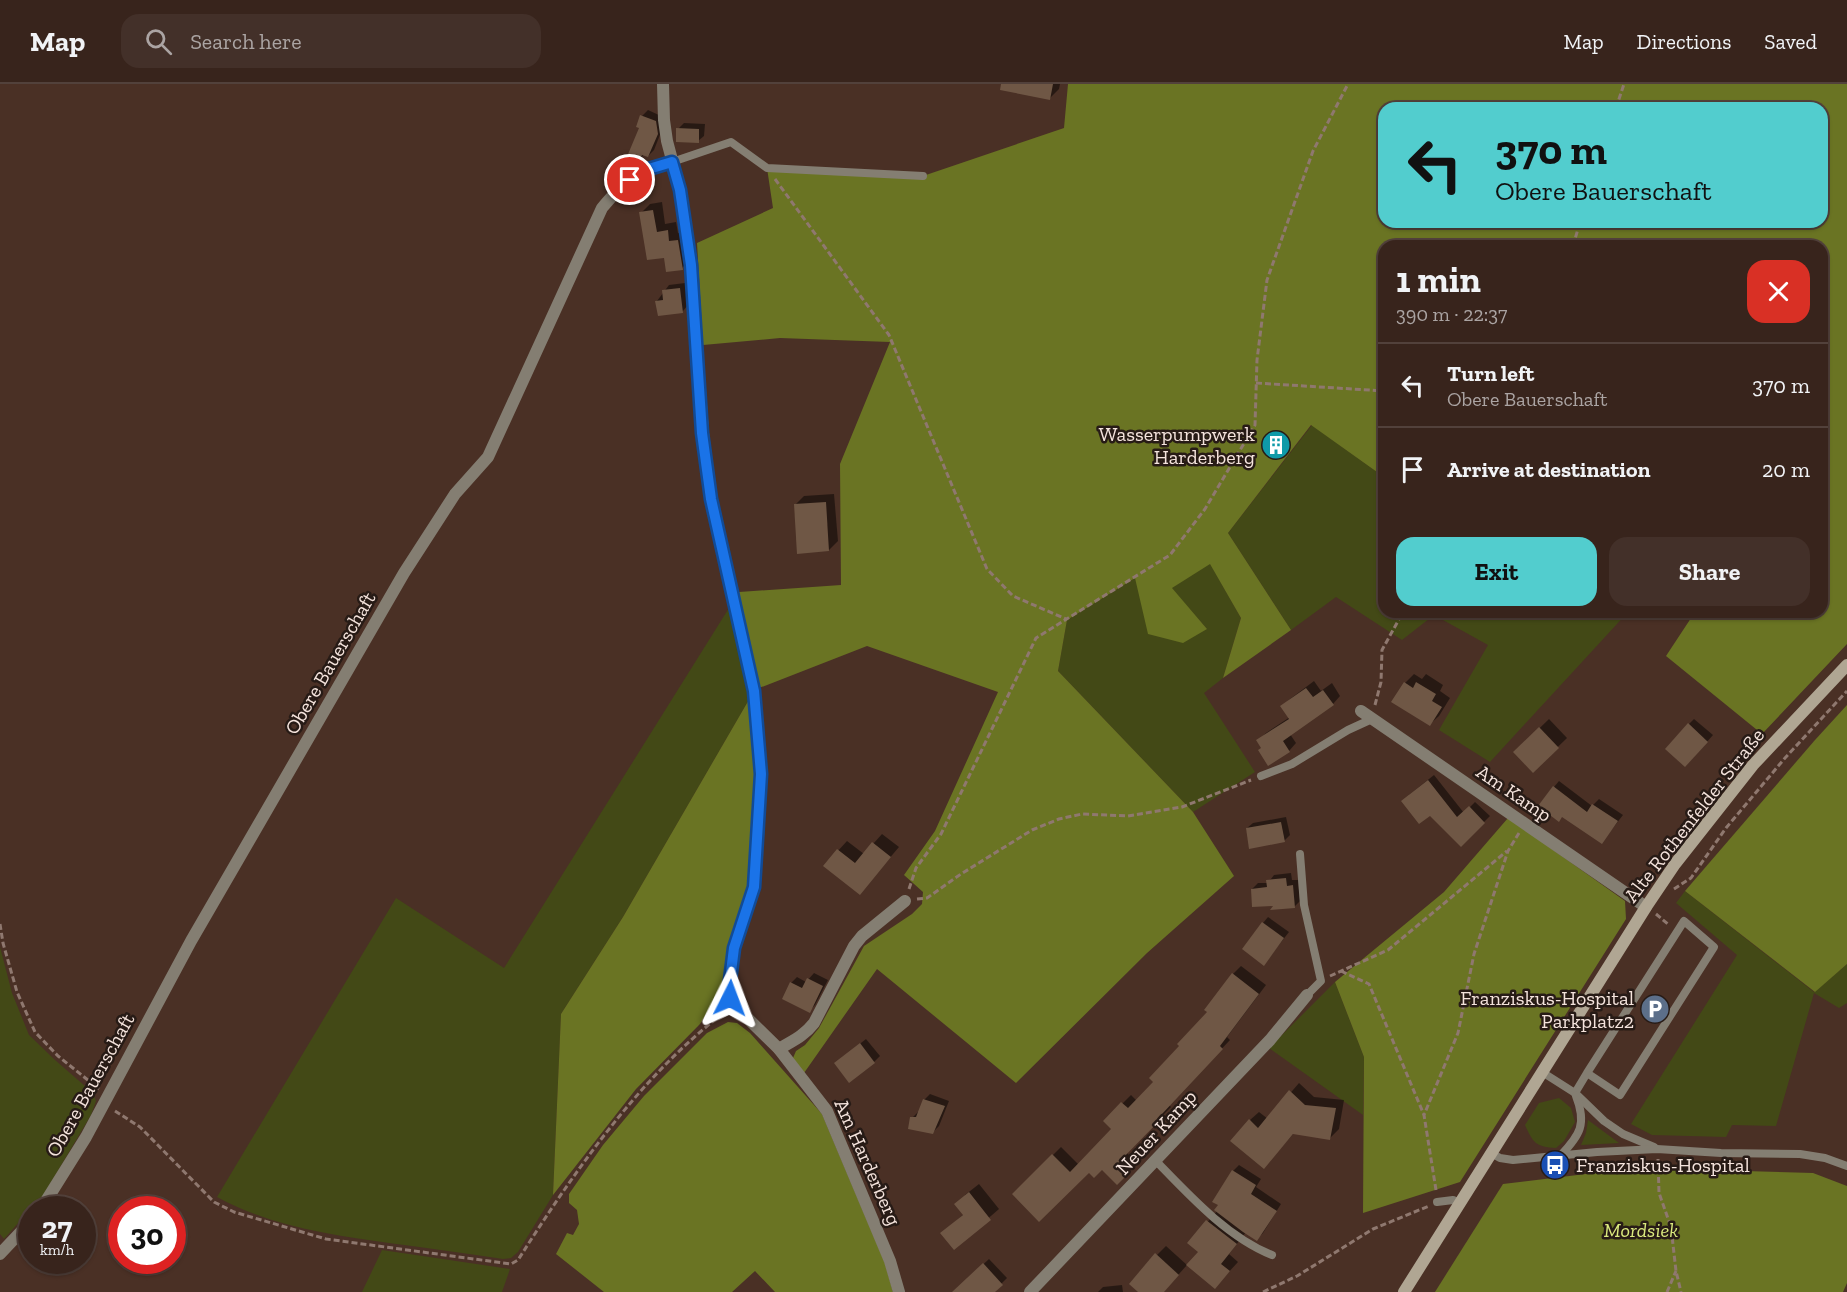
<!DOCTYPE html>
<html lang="en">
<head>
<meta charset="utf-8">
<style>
  :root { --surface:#38241c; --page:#433029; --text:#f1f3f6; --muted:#aba4a3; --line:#52413b; --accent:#52cdce }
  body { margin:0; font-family:"Zilla Slab",serif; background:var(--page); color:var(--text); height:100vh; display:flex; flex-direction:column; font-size:22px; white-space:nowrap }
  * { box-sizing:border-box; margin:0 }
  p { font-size:20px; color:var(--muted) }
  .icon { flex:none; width:33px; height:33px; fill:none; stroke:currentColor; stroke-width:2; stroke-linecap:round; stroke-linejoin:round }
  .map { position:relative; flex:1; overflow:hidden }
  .details { position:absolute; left:1378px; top:156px; width:450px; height:378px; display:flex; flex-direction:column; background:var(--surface); border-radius:18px; box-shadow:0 2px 4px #0004,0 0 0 2px var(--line) }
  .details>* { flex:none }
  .guide { position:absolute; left:1378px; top:18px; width:450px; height:126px; border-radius:18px; box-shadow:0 2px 4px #0004,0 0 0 2px var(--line); background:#52cdce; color:#111; overflow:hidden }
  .speed { position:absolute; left:18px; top:1112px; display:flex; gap:12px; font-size:30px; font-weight:700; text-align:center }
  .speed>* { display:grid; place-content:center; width:78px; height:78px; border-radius:50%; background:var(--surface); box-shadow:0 2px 4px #0004,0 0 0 2px var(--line); line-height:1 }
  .speed small { font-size:15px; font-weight:400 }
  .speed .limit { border:9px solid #d22; background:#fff; color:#111 }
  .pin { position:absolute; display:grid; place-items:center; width:51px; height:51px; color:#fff; margin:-26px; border:3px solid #fff; border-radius:50%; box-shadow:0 2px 6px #0007 }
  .me { position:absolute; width:66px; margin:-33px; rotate:3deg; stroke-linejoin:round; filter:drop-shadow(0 0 4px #0008) }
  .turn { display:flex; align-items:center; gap:21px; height:126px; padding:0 18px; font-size:27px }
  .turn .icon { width:78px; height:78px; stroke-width:2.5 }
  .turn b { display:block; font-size:42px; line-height:51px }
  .round { display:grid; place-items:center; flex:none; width:63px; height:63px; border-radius:18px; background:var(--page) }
  .summary { display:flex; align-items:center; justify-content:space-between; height:102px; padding:0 18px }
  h1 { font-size:36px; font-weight:800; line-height:45px }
  .primary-button { display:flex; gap:12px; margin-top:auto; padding:12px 18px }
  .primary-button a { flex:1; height:69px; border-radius:18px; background:var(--accent); color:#111; font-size:24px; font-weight:800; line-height:69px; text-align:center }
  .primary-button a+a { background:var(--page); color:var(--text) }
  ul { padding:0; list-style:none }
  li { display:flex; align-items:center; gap:18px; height:84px; padding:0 18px; border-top:2px solid var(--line) }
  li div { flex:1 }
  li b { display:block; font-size:22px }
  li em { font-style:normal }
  header { display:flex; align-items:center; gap:36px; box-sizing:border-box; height:84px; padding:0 30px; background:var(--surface); border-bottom:2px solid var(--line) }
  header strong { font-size:28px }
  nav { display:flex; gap:33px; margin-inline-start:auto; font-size:21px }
  .search { width:420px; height:54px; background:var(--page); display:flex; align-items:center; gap:15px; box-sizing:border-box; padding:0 21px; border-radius:18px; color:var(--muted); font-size:22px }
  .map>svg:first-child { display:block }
  .green { fill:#434916 }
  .forest { fill:#6a7423; fill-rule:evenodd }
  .shadow { fill:#0007 }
  .building { fill:#6f5745 }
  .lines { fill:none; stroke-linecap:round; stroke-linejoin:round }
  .path { stroke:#8f786f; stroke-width:3; stroke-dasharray:6 3; stroke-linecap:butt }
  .lane { stroke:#847e72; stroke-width:8 }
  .street { stroke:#847e72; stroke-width:12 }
  .secondary { stroke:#b0a693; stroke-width:12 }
  .route-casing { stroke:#114b97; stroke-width:15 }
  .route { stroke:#1a73e8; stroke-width:10 }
  .labels { text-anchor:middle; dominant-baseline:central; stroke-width:5; stroke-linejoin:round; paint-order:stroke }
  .poi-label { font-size:20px; fill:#f5e4dd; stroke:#271b16; text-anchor:end }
  .street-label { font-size:20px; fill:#f5e4dd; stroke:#271b16 }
  .park-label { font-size:20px; font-style:italic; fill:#dbea7e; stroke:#271b16 }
</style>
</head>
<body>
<header>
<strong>Map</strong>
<div class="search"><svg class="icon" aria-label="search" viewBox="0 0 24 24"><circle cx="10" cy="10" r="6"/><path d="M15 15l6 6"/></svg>Search here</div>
<nav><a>Map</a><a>Directions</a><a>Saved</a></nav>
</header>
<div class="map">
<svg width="1847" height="1208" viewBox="0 0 1847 1208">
  <rect width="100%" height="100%" fill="#4a3025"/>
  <g class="green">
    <path d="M1312 341 1384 393V528H1628L1490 678 1439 646 1488 561 1434 531 1402 556 1336 513 1291 546 1228 449Z"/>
    <path d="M1210 479 1241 534 1223 594 1204 609 1255 688 1193 728 1058 587 1067 536 1135 494 1207 545 1171 504Z"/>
    <path d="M739 508 754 607 623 833 561 930 553 1111 518 1168 511 1174 503 1175C465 1169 427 1164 389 1159 330 1151 270 1142 217 1113L396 814 504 884Z"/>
    <path d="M1685 807 1814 908 1847 880V919L1839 924 1814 909 1776 1042 1732 1041 1726 1053 1652 1051 1631 1040 1737 871 1676 819Z"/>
    <path d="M0 863 12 909 29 951 55 976 93 1009 96 1017 91 1031 44 1110 4 1155 0 1150Z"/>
    <path d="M1335 898 1364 973 1363 1031 1269 964Z"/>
    <path d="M1559 1014 1571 1024 1575 1038 1564 1057 1556 1064C1536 1063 1533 1059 1525 1041L1539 1019Z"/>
    <path d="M1588 1036 1619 1059 1581 1061 1586 1049Z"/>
    <path d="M382 1166 510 1185 502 1208H362Z"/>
  </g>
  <g class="forest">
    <path d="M1068 0H1847V560L1762 650 1666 572 1695 528H1822V162H1384V393L1311 341 1228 449 1291 546 1223 594 1241 534 1210 480 1172 504 1207 545 1183 559 1148 550 1135 494 1067 536 1058 587 1193 728 1234 792 1147 869 1016 999 877 885 804 989 793 974 796 967 805 961 819 944 864 862 912 830 922 820 923 808 904 791 935 747 998 608 867 562 754 606 761 690 754 803 731 888 722 909 716 914 700 940 636 1005 553 1111 561 930 623 833 754 607 739 508 841 501 840 380 890 258 780 254 703 261 697 159 773 124 767 84 923 92 1064 44ZM1384 24H1822V138H1384Z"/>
    <path d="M1847 621V880L1815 908 1685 807 1815 656Z"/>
    <path d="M1508 734 1625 817 1626 835 1460 1098 1363 1129 1364 973 1335 898 1444 808Z"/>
    <path d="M728 938 737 939 750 949 822 1030 885 1179 893 1208H775L755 1187 732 1208H604L556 1170 567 1149 573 1151 579 1140 577 1126 569 1119V1110L603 1061 644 1012 707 949Z"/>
    <path d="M1635 1084 1813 1089 1847 1102V1199L1843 1208H1435L1503 1100Z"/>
  </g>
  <g class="shadow">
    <path d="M1006 0H1060L1059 5 1050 14Z"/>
    <path d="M648 26 661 32 663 43 654 66 648 72 644 70 638 78 642 32Z"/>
    <path d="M684 39 705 40 704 52 698 57 678 45Z"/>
    <path d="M662 118 665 140 676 138 678 149 687 148 691 175 682 184 666 172 641 129 650 120Z"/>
    <path d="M685 199 688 221 683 227 657 217 669 201Z"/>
    <path d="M834 410 838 457 829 466 795 421 804 412Z"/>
    <path d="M1414 590 1422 595 1426 590 1443 601 1440 607 1450 614 1439 632 1429 641 1405 599Z"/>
    <path d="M1314 597 1321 607 1332 599 1340 612 1333 620 1290 650 1296 659 1289 667 1263 664 1258 657 1266 649 1290 633 1282 623 1290 615Z"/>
    <path d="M1549 635 1567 654 1533 687 1515 668Z"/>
    <path d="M1694 635 1713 651 1691 676 1689 640Z"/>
    <path d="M1434 691 1464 729 1475 718 1490 732 1461 761 1409 711Z"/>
    <path d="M1559 697 1592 722 1599 715 1623 731 1602 758 1554 703Z"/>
    <path d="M1286 733 1290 751 1284 757 1247 744 1253 739Z"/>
    <path d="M882 750 899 763 860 809 825 781 847 757 864 770Z"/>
    <path d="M1291 789 1292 796H1298L1300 817 1294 823 1276 820 1252 805 1258 799H1268L1274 791Z"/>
    <path d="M1268 833 1289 848 1264 880 1263 839Z"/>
    <path d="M1241 882 1266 901 1227 953 1230 956 1169 1021 1171 1023 1126 1068 1137 1079 1117 1099 1102 1084 1014 1110 1061 1063 1079 1081 1114 1045 1105 1037 1131 1011 1137 1017 1155 998 1209 928 1233 890Z"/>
    <path d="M814 889 828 896 815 921 809 927 791 899 797 893 806 898Z"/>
    <path d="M866 955 880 972 874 978 842 974Z"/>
    <path d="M1299 999 1314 1013 1344 1016 1339 1045 1330 1054 1294 1049 1272 1074 1250 1036 1259 1028 1268 1035Z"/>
    <path d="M930 1010 949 1017 939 1042 933 1048 912 1034 918 1028H920L924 1016Z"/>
    <path d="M1239 1081 1261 1095 1256 1103 1281 1120 1263 1149 1257 1155 1246 1148 1229 1170 1238 1178 1215 1203 1200 1168 1189 1159 1218 1126 1233 1087Z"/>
    <path d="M979 1100 999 1125 954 1164 942 1149 964 1130 965 1111Z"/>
    <path d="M1166 1162 1187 1181 1163 1208H1140L1157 1171Z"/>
    <path d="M989 1175 1007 1194 993 1208H966L960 1202Z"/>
    <path d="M1122 1201 1123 1208H1098L1103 1203Z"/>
  </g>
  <g class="building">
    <path d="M1001 0H1053L1050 16 1000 6Z"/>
    <path d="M640 31 656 37 658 50 648 73 642 71 638 80 626 75 639 44 636 43Z"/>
    <path d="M676 44 699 45V59L676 58Z"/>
    <path d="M653 126 657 148 668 146 669 157 678 156 683 186 666 188 664 174 647 176 639 128Z"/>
    <path d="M680 204 683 229 658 232 655 217 663 216 662 206Z"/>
    <path d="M826 418 829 467 797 470 794 420Z"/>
    <path d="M1404 598 1413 604 1416 598 1436 610 1432 617 1442 623 1430 642 1391 618Z"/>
    <path d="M1306 604 1313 613 1323 606 1334 621 1283 657 1290 668 1268 682 1258 666 1261 664 1256 656 1289 635 1280 622Z"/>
    <path d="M1688 639 1708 658 1685 683 1665 665Z"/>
    <path d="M1539 643 1559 664 1533 689 1513 668Z"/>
    <path d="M1428 696 1457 733 1469 722 1485 739 1461 763 1430 732 1419 740 1401 717Z"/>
    <path d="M1553 702 1587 728 1592 720 1618 737 1602 760 1562 733 1559 738 1538 722Z"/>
    <path d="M1281 738 1285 758 1249 765 1246 744Z"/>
    <path d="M872 758 891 773 860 811 823 782 837 765 855 779Z"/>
    <path d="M1286 794 1287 802 1293 801 1295 824 1270 826 1273 822 1252 823 1251 805 1267 803 1266 796Z"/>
    <path d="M1262 838 1284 854 1264 882 1242 865Z"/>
    <path d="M1232 889 1259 910 1220 962 1223 965 1162 1030 1164 1032 1119 1078 1130 1088 1117 1101 1102 1086 1094 1094 1089 1089 1039 1138 1012 1110 1052 1070 1070 1088 1111 1045 1103 1037 1121 1018 1128 1024 1153 998 1149 994 1179 962 1177 960 1207 928 1204 926Z"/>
    <path d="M807 894 823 902 810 929 782 915 790 898 802 904Z"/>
    <path d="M860 959 875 979 849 999 834 979Z"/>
    <path d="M1289 1006 1305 1021 1336 1024 1330 1056 1293 1050 1264 1085 1230 1057 1249 1035 1258 1044Z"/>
    <path d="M923 1015 945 1022 933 1050 908 1045 910 1033H916Z"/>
    <path d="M1232 1086 1256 1101 1251 1110 1277 1127 1257 1157 1243 1148 1214 1126 1218 1121 1212 1118Z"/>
    <path d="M969 1108 991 1136 954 1166 940 1149 963 1131 954 1120Z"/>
    <path d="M1206 1136 1237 1160 1221 1180 1230 1187 1215 1205 1186 1181 1198 1168 1187 1159Z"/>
    <path d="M1155 1169 1179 1191 1164 1208H1138L1129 1200Z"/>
    <path d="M983 1179 1003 1201 995 1208H952Z"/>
  </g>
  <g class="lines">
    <g class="path">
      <path d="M1616 24 1624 0"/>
      <path d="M775 95 889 251 987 485 1013 512 1066 535"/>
      <path d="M1573 162 1580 138"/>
      <path d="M1256 299 1384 307"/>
      <path d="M1375 621 1381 598 1382 566 1403 528"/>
      <path d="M909 805 916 784 941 750 1036 554 1170 471 1205 425 1255 341 1257 276 1267 196 1313 67 1348 0"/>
      <path d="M1674 805 1691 794 1726 744 1785 674 1847 607"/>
      <path d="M917 815 927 814 961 790 1032 746 1059 735 1082 730 1128 732 1182 723 1251 696"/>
      <path d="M1656 830 1669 841"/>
      <path d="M0 840 3 859 17 908 35 948 58 972 99 1005"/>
      <path d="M1341 887 1369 900 1424 1031"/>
      <path d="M1330 892 1388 866 1507 767"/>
      <path d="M115 1027 140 1043 214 1118 234 1128 326 1155 511 1180 518 1176C574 1088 641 991 725 928"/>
      <path d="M1658 1075 1659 1109 1671 1143 1676 1187 1681 1208"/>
      <path d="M1436 1106 1424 1031 1458 949 1474 870 1508 767 1519 749"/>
      <path d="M1263 1208 1297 1192 1373 1145 1429 1122"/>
      <path d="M1667 1208 1676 1187"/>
    </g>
    <g class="lane">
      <path d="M672 78 731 58 767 84 923 92"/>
      <path d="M1261 692 1292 680 1348 646 1372 635"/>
      <path d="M1300 770 1304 821 1321 897 1307 911"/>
      <path d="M1542 988 1575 1009 1604 1037 1623 1050 1654 1063"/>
      <path d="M1575 1009 1587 989 1684 837 1714 863 1620 1011 1587 989"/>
      <path d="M1491 1069 1500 1074 1513 1076 1597 1068 1657 1065 1721 1069 1800 1070 1825 1074 1847 1082"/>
      <path d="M1561 1071C1580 1051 1587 1040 1576 1012"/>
      <path d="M1156 1077C1189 1111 1227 1153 1272 1171"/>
      <path d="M1437 1118 1453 1116 1460 1119"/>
    </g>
    <g class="street">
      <path d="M663 0 664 36 667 57 680 106 691 181 703 349 711 415 754 607 761 690 754 803 734 864 729 904 730 914 734 921 779 965 827 1027 890 1177 899 1208"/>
      <path d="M1361 627 1646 823"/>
      <path d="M779 965C792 957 804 952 814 939L854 862 862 852 905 817"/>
      <path d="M41 1125 86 1053 191 857 404 489 455 410 488 373 602 124C626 95 636 89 672 78"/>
      <path d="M0 1170 32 1136"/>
      <path d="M1030 1208 1270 956 1307 911"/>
    </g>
    <path class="secondary" d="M1404 1208 1646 823 1675 780 1753 681 1847 581"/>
  </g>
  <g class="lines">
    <g class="route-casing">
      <path id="route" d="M630 96 642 87 672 78 680 106 691 181 702 349 711 415 754 607 761 690 754 803 734 864 729 904 730 914"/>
    </g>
    <use href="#route" class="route"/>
  </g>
  <defs>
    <g id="building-disc" transform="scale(1.5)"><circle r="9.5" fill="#0f9aa8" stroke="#271b16"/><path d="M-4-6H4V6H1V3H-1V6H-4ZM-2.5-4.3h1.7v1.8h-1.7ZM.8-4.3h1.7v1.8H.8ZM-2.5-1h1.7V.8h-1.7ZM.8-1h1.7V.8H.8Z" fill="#fff"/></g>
    <g id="parking-disc" transform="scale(1.5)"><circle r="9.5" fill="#5c6f8a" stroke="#271b16"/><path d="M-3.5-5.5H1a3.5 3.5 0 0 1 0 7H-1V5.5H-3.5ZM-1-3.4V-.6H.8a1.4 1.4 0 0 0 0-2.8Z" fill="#fff"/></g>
    <g id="bus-disc" transform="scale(1.5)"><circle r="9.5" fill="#1a4fb4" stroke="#271b16"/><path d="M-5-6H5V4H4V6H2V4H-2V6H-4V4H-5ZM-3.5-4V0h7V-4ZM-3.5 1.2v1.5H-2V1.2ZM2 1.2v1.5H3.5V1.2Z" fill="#fff"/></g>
  </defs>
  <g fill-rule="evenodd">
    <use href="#building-disc" x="1276" y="361"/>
    <use href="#parking-disc" x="1655" y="925"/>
    <use href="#bus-disc" x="1555" y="1081"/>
  </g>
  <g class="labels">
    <g class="poi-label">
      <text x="1255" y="350">Wasserpumpwerk<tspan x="1255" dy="23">Harderberg</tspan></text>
      <text x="1634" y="914">Franziskus-Hospital<tspan x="1634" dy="23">Parkplatz2</tspan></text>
      <text x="1576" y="1081" text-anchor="start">Franziskus-Hospital</text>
    </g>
    <g class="street-label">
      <text transform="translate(330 579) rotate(-60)">Obere Bauerschaft</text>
      <text transform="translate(1514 709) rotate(34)">Am Kamp</text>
      <text transform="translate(1694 731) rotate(-52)">Alte Rothenfelder Straße</text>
      <text transform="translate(90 1001) rotate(-61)">Obere Bauerschaft</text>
      <text transform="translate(1156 1048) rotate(-47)">Neuer Kamp</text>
      <text transform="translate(868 1078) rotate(66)">Am Harderberg</text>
    </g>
    <g class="park-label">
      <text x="1641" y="1146">Mordsiek</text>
    </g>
  </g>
</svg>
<div class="speed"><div>27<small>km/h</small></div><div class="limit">30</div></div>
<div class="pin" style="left:630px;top:96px;background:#d93025"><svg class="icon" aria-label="arrive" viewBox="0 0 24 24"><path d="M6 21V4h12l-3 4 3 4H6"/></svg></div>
<svg class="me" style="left:730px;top:914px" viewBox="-20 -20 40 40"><path d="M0-17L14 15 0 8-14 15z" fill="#1a73e8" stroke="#fff" stroke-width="4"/></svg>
<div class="guide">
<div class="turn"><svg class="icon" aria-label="left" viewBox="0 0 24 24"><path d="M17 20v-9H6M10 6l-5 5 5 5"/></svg><div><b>370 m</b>Obere Bauerschaft</div></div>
</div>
<section class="details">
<div class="summary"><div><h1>1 min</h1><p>390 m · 22:37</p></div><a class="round" style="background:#d93025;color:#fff"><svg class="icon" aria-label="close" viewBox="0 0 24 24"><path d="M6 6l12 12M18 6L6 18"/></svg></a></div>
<ul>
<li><svg class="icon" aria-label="left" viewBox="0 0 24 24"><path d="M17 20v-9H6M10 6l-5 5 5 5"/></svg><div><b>Turn left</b><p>Obere Bauerschaft</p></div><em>370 m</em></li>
<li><svg class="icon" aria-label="arrive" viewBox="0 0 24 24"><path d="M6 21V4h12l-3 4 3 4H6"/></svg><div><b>Arrive at destination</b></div><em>20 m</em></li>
</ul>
<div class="primary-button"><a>Exit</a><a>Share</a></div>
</section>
</div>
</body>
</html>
